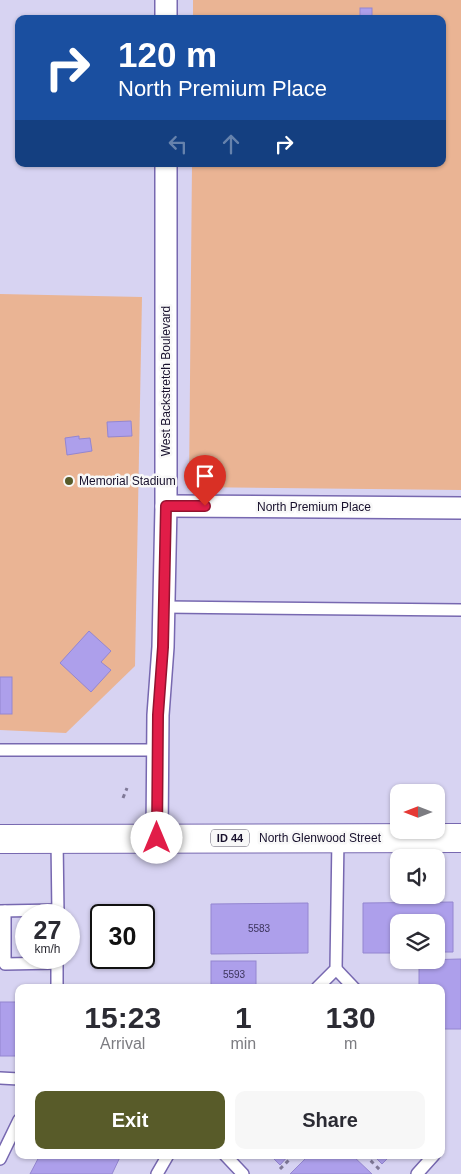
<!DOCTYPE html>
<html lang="en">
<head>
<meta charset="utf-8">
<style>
  :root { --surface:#fff; --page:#f7f7f7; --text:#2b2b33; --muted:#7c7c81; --accent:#585b29 }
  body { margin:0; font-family:Arial,sans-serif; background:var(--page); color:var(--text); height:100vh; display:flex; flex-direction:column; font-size:19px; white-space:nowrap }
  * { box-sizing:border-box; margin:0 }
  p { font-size:16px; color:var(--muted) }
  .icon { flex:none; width:28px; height:28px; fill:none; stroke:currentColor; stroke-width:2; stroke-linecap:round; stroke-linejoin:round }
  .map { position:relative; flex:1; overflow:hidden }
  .sheet { position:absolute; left:15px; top:984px; width:430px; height:175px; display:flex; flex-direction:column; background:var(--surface); border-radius:10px; box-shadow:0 1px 4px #0004 }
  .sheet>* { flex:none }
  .banner { position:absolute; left:15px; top:15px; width:431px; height:152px; border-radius:10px; box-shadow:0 1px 4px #0004; background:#1a4fa0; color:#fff; overflow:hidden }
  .needle { width:32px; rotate:270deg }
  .fabs { position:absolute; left:390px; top:784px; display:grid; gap:10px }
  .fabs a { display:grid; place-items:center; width:55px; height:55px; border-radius:10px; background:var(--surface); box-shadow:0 1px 4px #0004; font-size:25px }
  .speed { position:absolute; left:15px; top:904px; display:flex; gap:10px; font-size:25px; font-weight:700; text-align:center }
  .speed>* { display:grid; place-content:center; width:65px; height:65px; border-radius:50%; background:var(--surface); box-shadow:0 1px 4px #0004; line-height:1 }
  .speed small { font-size:12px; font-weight:400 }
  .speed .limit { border:2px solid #111; border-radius:8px; background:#fff; color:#111 }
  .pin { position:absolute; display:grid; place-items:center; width:42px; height:42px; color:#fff; margin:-51px -21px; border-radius:50% 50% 50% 0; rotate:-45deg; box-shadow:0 0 5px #0007 }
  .pin .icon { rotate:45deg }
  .me { position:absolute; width:55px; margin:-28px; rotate:0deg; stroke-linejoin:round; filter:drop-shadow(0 0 4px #0008) }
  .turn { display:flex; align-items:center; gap:18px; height:105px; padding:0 20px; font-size:22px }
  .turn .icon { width:65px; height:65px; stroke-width:2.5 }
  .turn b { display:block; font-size:35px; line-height:42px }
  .lanes { display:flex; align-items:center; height:48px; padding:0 20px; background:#0003; justify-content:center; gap:25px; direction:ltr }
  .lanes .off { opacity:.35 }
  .eta { display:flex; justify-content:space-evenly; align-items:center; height:85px; text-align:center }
  .eta b { font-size:30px; font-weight:700; line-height:35px }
  .cta { display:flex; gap:10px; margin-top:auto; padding:10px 20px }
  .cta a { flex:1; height:58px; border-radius:10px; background:var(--accent); color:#fff; font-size:20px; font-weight:700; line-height:58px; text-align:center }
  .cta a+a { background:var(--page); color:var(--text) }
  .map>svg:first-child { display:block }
  .green { fill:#eab494 }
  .building { fill:#ad9feb; stroke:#9486d0 }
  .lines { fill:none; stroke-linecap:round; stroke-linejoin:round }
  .service-casing { stroke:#7768b0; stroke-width:14 }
  .minor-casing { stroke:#7768b0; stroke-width:24 }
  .primary-casing { stroke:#7768b0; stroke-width:30 }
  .path { stroke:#7f7997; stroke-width:3; stroke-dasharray:4 4; stroke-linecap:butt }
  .service { stroke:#fff; stroke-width:11 }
  .minor { stroke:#fff; stroke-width:21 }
  .primary { stroke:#fff; stroke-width:28 }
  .route-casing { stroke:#92132f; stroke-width:12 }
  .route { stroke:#e11d48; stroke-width:9 }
  .poi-dot { fill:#585b29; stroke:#f8f8f8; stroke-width:2 }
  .labels { text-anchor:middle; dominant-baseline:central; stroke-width:5; stroke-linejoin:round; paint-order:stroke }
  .number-label { font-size:10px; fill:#3c345c }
  .shield { fill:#f8f8f8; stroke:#5a5669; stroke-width:1 }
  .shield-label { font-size:11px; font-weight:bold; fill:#17102c }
  .street-label { font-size:12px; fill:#17102c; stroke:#f8f8f8 }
  .poi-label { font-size:12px; fill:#17102c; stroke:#f8f8f8; text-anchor:start }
</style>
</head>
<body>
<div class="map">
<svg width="461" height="1174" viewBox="0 0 461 1174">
  <rect width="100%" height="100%" fill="#d7d3f2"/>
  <g class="green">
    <path d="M193 0H461V490L189 487 192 164H442V19H193Z"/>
    <path d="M0 294 142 297 135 666 66 733 0 730Z"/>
  </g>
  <g class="building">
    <rect x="360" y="8" width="12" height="11"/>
    <path d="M131 421 132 436 108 437 107 422Z"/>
    <path d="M79 436V439L90 438 92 451 67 455 65 438Z"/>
    <path d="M89 631 111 651 101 662 111 670 91 692 60 663Z"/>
    <rect x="0" y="677" width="12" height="37"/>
    <path d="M453 902V952H436V922H399V953H363V903Z"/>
    <path d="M308 903V953L211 954V904Z"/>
    <path d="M138 908V915H101V939H94V909Z"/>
    <path d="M461 959V1029H444L441 1026V988H419V960Z"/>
    <rect x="211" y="961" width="45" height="27"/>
    <rect x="0" y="1002" width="19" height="54"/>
    <path d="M40 1155H121L112 1174H30Z"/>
    <path d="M270 1155H289L280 1165Z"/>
    <path d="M309 1155H352L372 1174H290Z"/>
    <path d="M373 1155H391L382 1164Z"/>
  </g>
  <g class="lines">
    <g class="service-casing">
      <g id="service">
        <path d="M164 607 461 610"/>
        <path d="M0 750H157"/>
        <path d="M57 839 58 915"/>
        <path d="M0 911 58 910"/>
        <path d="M5 911V964L57 963"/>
        <path d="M57 958V988"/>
        <path d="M336 969 354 988"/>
        <path d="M317 988 336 969 338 838"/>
        <path d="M0 1078 19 1079"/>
        <path d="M225 1155 243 1174"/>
        <path d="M0 1159 19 1120"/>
        <path d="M157 1174 168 1155"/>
        <path d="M417 1174 434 1155"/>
      </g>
    </g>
    <g class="minor-casing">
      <g id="minor">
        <path d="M166 0V19"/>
        <path d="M166 506 461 508"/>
        <path d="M157 838 158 715 163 647 166 506V164"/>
      </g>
    </g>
    <g class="primary-casing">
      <path id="primary" d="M0 839 461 838"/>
    </g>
    <g class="path">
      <path d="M123 798 127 788"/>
      <path d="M365 1155 380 1170"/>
      <path d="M280 1169 294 1155"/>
    </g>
    <use href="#service" class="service"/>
    <use href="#minor" class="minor"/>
    <use href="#primary" class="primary"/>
  </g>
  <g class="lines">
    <g class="route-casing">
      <path id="route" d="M157 838 158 715 163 647 166 506H205"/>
    </g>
    <use href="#route" class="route"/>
  </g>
  <circle class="poi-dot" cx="69" cy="481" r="5"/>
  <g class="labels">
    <g class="number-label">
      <text x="259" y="928">5583</text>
      <text x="234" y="974">5593</text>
    </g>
    <rect class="shield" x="211" y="829.5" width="38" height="17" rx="4"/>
    <g class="shield-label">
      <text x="230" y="838">ID 44</text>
    </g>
    <g class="street-label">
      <text transform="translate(166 381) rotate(-90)">West Backstretch Boulevard</text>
      <text x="314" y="507">North Premium Place</text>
      <text x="320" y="838">North Glenwood Street</text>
    </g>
    <g class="poi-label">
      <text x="79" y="481">Memorial Stadium</text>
    </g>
  </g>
</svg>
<div class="fabs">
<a><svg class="needle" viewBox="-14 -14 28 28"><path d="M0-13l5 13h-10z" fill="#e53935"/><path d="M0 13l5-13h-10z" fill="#7c7c81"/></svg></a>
<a><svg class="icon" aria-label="sound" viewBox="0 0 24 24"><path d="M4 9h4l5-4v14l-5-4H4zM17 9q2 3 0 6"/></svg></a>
<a><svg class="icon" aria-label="layers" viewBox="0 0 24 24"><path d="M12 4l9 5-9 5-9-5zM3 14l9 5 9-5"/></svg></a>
</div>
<div class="speed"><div>27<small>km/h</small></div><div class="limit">30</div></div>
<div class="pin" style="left:205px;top:506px;background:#d93025"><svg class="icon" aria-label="arrive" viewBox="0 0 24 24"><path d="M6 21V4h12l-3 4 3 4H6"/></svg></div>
<svg class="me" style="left:157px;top:838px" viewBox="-20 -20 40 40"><circle r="19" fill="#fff"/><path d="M0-13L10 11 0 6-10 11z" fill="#e11d48"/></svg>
<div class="banner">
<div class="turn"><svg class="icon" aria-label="right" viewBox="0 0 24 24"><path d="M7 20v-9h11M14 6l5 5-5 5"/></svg><div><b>120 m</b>North Premium Place</div></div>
<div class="lanes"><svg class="icon off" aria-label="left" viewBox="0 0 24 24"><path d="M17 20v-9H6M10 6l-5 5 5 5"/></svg><svg class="icon off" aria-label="ahead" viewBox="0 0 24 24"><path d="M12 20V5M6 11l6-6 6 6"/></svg><svg class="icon" aria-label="right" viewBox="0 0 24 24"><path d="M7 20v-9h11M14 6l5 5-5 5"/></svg></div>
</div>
<section class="sheet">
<div class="eta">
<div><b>15:23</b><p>Arrival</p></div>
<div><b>1</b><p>min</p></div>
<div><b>130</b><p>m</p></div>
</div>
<div class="cta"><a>Exit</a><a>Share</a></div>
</section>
</div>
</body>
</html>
